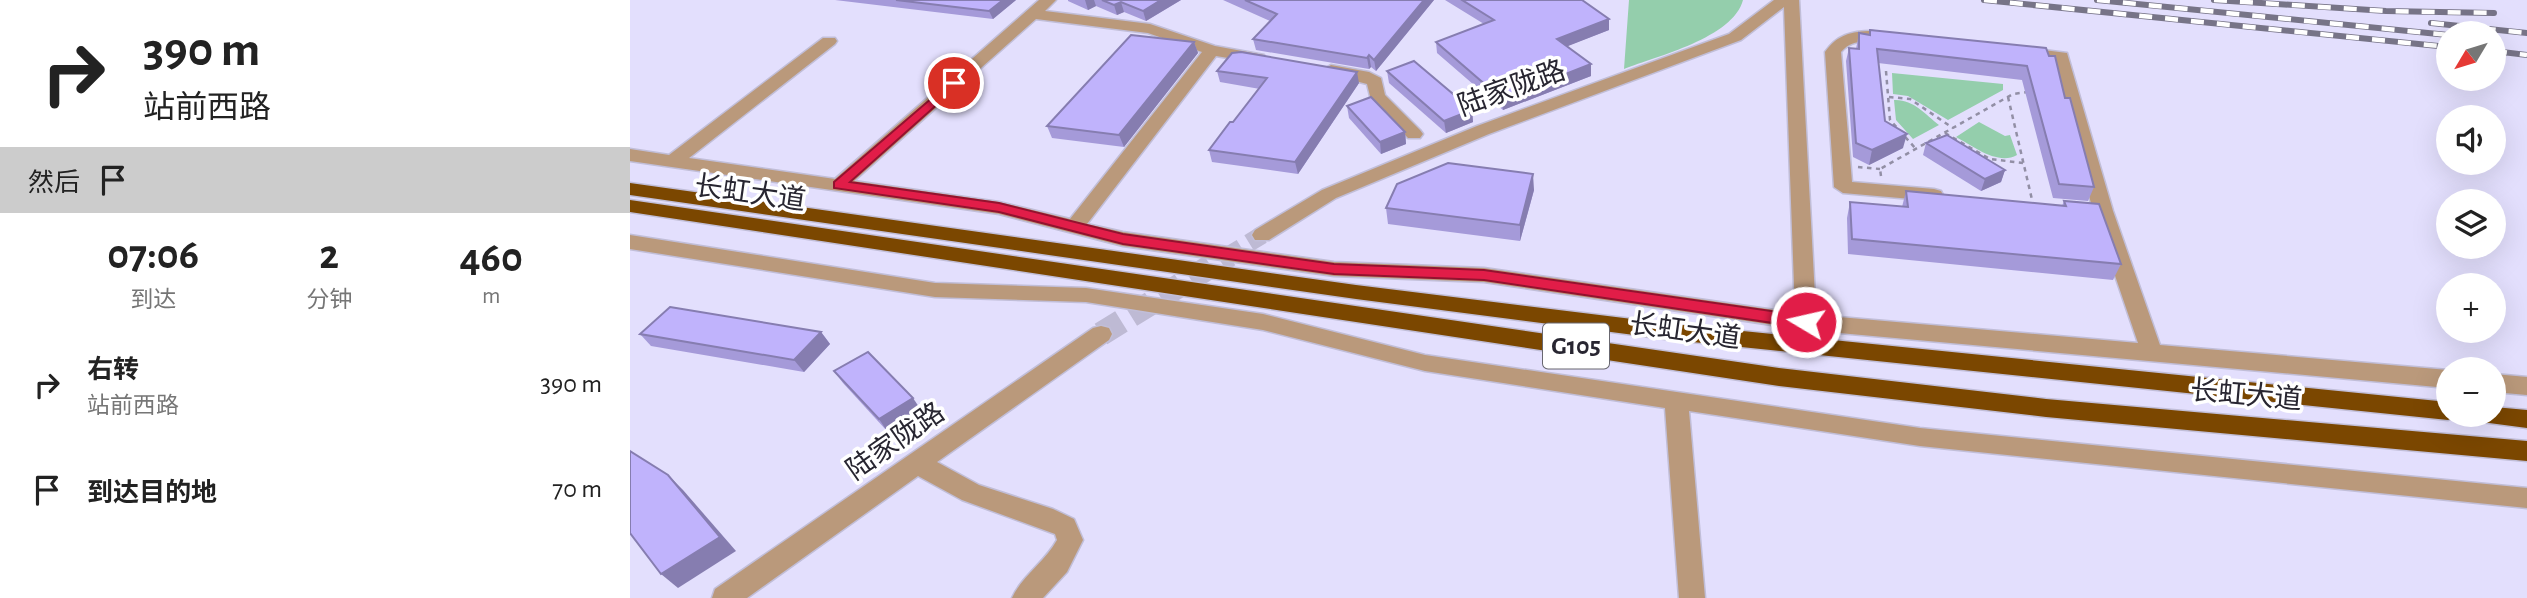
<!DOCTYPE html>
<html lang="zh">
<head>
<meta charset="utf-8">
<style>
  :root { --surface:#fff; --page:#f6f6f6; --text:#222; --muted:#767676 }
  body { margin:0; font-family:"Alegreya Sans","Noto Sans SC",sans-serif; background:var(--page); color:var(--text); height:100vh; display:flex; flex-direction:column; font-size:26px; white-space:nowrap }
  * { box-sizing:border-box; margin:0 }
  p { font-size:23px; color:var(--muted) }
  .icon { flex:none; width:38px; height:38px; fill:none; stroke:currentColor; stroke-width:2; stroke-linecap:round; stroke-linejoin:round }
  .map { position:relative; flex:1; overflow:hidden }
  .details { display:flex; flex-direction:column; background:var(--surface); width:630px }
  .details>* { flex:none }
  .banner { background:#fff; color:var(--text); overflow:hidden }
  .needle { width:46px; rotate:232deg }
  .controls { position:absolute; left:1806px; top:21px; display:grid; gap:14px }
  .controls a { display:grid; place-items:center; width:70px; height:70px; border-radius:50%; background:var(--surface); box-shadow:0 7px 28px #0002; font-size:35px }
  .pin { position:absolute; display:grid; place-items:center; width:60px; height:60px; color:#fff; margin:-30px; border:4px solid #fff; border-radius:50%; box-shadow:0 2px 7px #0007 }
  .me { position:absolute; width:77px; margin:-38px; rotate:279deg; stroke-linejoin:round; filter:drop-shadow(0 0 5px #0008) }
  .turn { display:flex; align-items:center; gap:24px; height:147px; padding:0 28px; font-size:32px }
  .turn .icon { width:91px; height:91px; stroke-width:2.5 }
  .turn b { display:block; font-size:49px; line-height:60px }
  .then { display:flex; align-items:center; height:66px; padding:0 28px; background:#0003; gap:14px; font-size:26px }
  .eta { display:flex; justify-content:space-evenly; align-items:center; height:119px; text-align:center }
  .eta b { font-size:42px; font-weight:700; line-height:49px }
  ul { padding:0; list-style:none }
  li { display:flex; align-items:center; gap:21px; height:105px; padding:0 28px }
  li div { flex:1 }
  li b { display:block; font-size:26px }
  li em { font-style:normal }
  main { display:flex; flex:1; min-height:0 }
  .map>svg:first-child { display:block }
  .green { fill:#94ceac }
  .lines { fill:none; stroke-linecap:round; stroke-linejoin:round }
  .minor-tunnel-far1 { stroke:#bebad4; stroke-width:18; stroke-dasharray:18 9; stroke-linecap:butt }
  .minor-tunnel { stroke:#bebad4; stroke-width:24; stroke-dasharray:24 11; stroke-linecap:butt }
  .minor-casing { stroke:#c1bed8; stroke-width:3 }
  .highway-casing { stroke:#c1bed8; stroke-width:3 }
  .path { stroke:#928fa5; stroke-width:2.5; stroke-dasharray:4.5 4.5; stroke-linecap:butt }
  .minor { fill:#ba997b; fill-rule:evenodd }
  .highway { fill:#7b4700; fill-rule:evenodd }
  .rail-casing { stroke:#777487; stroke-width:6 }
  .rail { stroke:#fff; stroke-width:4.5; stroke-dasharray:13; stroke-linecap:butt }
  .wall { fill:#a59ad9 }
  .shaded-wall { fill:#867db0 }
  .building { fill:#c0b3fc; stroke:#867db0; stroke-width:2 }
  .route { fill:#e11d48; stroke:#92132f; stroke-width:2 }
  .labels { text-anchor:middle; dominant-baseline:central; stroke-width:7; stroke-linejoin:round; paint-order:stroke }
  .shield { fill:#fff; stroke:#68676f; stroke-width:2 }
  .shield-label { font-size:26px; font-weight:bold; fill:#282631 }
  .street-label { font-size:28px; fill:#282631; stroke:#fff }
</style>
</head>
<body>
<main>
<section class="details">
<div class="banner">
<div class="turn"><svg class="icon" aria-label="right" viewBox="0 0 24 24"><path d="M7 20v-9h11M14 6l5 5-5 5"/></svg><div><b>390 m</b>站前西路</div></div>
<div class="then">然后<svg class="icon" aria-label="arrive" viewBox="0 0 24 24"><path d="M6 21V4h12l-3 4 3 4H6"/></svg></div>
</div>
<div class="eta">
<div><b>07:06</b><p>到达</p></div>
<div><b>2</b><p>分钟</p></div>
<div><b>460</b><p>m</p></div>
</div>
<ul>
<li><svg class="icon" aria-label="right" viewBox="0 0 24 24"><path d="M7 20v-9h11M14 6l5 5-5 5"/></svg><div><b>右转</b><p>站前西路</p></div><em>390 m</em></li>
<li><svg class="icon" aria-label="arrive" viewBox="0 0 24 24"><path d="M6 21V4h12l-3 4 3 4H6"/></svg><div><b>到达目的地</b></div><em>70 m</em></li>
</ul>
</section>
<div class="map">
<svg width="1897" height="598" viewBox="0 0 1897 598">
  <rect width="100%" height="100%" fill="#e3dffd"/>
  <g class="green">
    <path d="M999 0H1113C1103 38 1027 56 994 69Z"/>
    <path d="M1262 73 1373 84V90L1318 120 1278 96 1263 94Z"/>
    <path d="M1264 100C1283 99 1295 114 1309 125L1283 139 1266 120Z"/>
    <path d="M1349 122 1375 136 1380 135 1387 155C1368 166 1343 146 1326 137Z"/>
  </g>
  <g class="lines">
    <path class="minor-tunnel-far1" d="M596 257 632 235"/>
    <path class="minor-tunnel" d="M471 334 599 255"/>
    <g class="minor-casing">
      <g id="minor">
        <path d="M409 0H426L415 11 520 24 585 46 634 55 636 58 628 63 586 56 457 224 493 232 704 262 854 268 1165 313 1154 7 1111 40 859 134 706 198 639 240H625L622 235 625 230 692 190 847 126 1099 34 1144 0H1169L1186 315 1508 343 1463 211 1424 60 1390 57 1382 52 1390 47 1437 53 1483 211 1530 345 1818 370V388L1176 330 854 282 704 276 493 246 369 214 0 161V149L39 155 193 38H205L207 41 205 44 59 158 205 179ZM406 19 518 33 572 52 440 219 369 202 224 181Z"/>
        <path d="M1242 31 1263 35 1265 38C1251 51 1229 31 1211 52L1222 182 1304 189 1311 191 1313 195 1311 199 1304 201 1213 193 1204 187 1195 52C1207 35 1221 31 1242 31Z"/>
        <path d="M701 65 739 72 751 78 755 95 790 130 793 134 790 138H778L741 100 737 84 695 73 693 70Z"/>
        <path d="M0 235 305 283 456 288 633 314 795 355 1290 428 1897 488V508L1290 446 1059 411 1075 598H1049L1035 408 795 371 633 330 456 302 305 297 0 249Z"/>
        <path d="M471 326 479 328 482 334 479 340 307 462 349 485 423 509 444 519 453 540 437 572 413 598H382C392 576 415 562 427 540L425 534 332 500 288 476 117 598H82L85 589 463 328Z"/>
        <path d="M1864 374 1897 377V395L1864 392Z"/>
      </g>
    </g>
    <g class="highway-casing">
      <g id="highway">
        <path d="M0 183 726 285 1043 324 1818 402V415H1828L1818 420 1043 340 726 299 0 195Z"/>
        <path d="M0 200 1149 368 1416 399 1897 441V461L1416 417 1149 386 0 212Z"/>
        <path d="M1864 407 1897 410V428L1844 421 1840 415H1864Z"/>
      </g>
    </g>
    <g class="path">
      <path d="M1256 71 1260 120 1286 149"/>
      <path d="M1259 97 1280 99 1323 128"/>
      <path d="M1378 97 1403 204"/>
      <path d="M1315 133 1360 159 1393 163"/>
      <path d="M1228 167 1250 169"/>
      <path d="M1251 176 1250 169 1383 94 1398 92"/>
    </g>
    <use href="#minor" class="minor"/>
    <use href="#highway" class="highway"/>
    <g class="rail-casing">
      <g id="rail">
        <path d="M1354 0 1818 47"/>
        <path d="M1467 0 1818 35"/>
        <path d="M1584 0 1756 11 1864 13"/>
        <path d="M1801 23 1897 33"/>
        <path d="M1864 51 1897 55"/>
      </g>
    </g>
    <use href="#rail" class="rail"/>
  </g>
  <g class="wall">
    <path d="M205 0H386L363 19Z"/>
    <path d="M438 0H551L516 21 494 12 487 15 466 6 458 10 438 1Z"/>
    <path d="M593 0H804L746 71 741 67 739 69 626 50 623 39 640 21Z"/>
    <path d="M815 0H874L979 30 937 46 961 76 873 110 807 53 806 42 854 24Z"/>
    <path d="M1240 30 1416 48 1435 98 1464 187 1458 201 1423 198 1392 80 1248 63 1255 121 1273 148 1239 165 1223 157 1216 61 1219 48 1226 49 1229 33 1239 34Z"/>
    <path d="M564 42 568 53 494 147 422 138 417 126Z"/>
    <path d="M587 71 729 83 668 174 582 162 579 150 603 122 630 89 590 82Z"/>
    <path d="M757 71 842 110 843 122 816 133 759 83Z"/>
    <path d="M717 106 775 132 776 144 751 154 719 118Z"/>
    <path d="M1296 143 1375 170 1371 182 1351 191 1293 155Z"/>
    <path d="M904 190 890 241 758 224 756 208Z"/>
    <path d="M1276 191 1432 206 1434 201 1491 264 1483 280 1218 254 1217 218 1220 202 1272 207Z"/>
    <path d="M191 332 200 344 174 372 21 346 10 334Z"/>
    <path d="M204 371 291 410 257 431 213 383Z"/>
  </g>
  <g class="shaded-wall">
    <path d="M373 0H386L363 19 359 11Z"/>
    <path d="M455 0H464L466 6 458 10Z"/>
    <path d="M531 0H551L516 21 513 11Z"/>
    <path d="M794 0H804L746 71 744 60Z"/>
    <path d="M491 2 494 12 487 15 484 5Z"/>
    <path d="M979 19V30L928 50 927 39Z"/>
    <path d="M564 42 568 53 494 147 489 135Z"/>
    <path d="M739 55 741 67 739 69 737 58Z"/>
    <path d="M961 64V76L873 110 872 99Z"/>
    <path d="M727 72 729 83 668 174 665 162Z"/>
    <path d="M842 110 843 122 816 133 814 121Z"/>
    <path d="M775 132 776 144 751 154 750 142Z"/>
    <path d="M1277 134 1273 148 1239 165 1242 150Z"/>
    <path d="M1375 170 1371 182 1351 191 1355 179Z"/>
    <path d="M903 174 904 190 890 241V225Z"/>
    <path d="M191 332 200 344 174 372 164 360Z"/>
    <path d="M283 398 291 410 257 431 249 419Z"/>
    <path d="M38 475 53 490 106 551 48 588 31 574Z"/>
  </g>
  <g class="building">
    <path d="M266 0H373L359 11Z"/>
    <path d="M472 0H531L513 11 491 2 484 5Z"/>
    <path d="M615 0H794L744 60 739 55 737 58 623 39 647 14Z"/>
    <path d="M832 0H952L979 19 927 39 961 64 872 99 806 42 864 20Z"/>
    <path d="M1240 30 1416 48 1419 56H1425L1435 98H1440L1464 187 1429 184 1397 66 1247 49 1255 121 1277 134 1242 150 1226 143 1219 48 1229 49V33L1240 35Z"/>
    <path d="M501 35 564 42 489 135 417 126Z"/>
    <path d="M611 52 727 72 665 162 579 150 600 122H603L637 78 587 71 602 53Z"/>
    <path d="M784 61 842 110 814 121 757 71Z"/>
    <path d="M741 97 775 132 750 142 717 106Z"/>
    <path d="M1317 135 1375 170 1355 179 1296 143Z"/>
    <path d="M818 163 903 174 890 225 756 208 767 184Z"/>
    <path d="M1276 191 1436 206 1434 201 1469 204 1491 264 1222 239 1220 202 1278 207Z"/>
    <path d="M40 307 191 332 164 360 10 334Z"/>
    <path d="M238 352 283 398 249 419 204 371Z"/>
    <path d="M0 451 38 475 90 537 31 574 0 533Z"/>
  </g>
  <path class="route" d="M324 79 329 80V85L220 182 369 203 493 234 704 264 854 270 1176 316 1184 322 1176 328 854 280 704 274 493 244 369 212 204 188V182Z"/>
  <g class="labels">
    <rect class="shield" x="913" y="323.5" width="66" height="45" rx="5"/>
    <g class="shield-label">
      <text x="946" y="346">G105</text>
    </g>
    <g class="street-label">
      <text transform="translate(882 89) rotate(-20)">陆家陇路</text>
      <text transform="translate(120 194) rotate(8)">长虹大道</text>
      <text transform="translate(1055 332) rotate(8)">长虹大道</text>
      <text transform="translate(1616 396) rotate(5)">长虹大道</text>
      <text transform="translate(266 442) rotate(-35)">陆家陇路</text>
    </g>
  </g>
</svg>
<div class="controls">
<a><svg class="needle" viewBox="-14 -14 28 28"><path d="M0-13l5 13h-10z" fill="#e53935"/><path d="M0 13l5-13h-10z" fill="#767676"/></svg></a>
<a><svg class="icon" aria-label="sound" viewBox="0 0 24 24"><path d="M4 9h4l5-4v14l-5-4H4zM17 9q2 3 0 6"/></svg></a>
<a><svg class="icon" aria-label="layers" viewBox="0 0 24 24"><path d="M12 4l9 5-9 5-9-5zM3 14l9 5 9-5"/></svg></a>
<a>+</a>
<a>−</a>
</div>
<div class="pin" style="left:324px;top:83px;background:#d93025"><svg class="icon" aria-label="arrive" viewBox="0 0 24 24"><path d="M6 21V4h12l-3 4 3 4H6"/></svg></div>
<svg class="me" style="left:1176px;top:322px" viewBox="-20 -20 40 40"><circle r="17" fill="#e11d48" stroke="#fff" stroke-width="3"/><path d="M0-11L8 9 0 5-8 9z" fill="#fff"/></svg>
</div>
</main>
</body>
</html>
